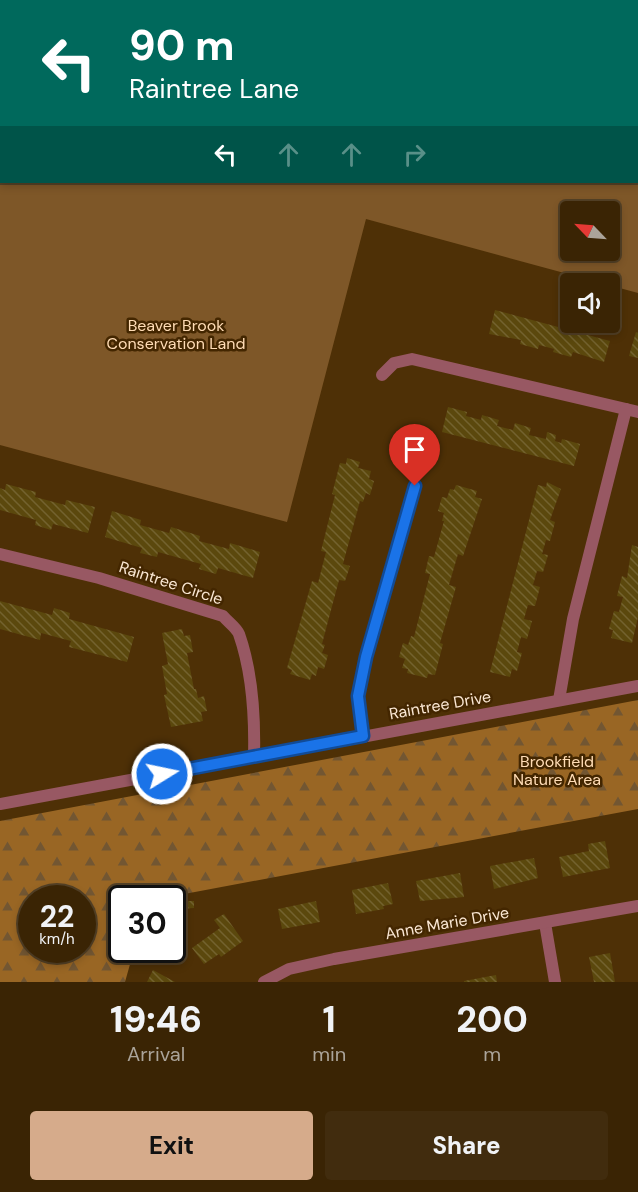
<!DOCTYPE html>
<html lang="en">
<head>
<meta charset="utf-8">
<style>
  :root { --surface:#3a2404; --page:#412c0e; --text:#f1f3f6; --muted:#aba49a; --line:#544126; --accent:#d6ab8b }
  body { margin:0; font-family:"DM Sans",sans-serif; background:var(--page); color:var(--text); height:100vh; display:flex; flex-direction:column; font-size:22px; white-space:nowrap }
  * { box-sizing:border-box; margin:0 }
  p { font-size:20px; color:var(--muted) }
  .icon { flex:none; width:33px; height:33px; fill:none; stroke:currentColor; stroke-width:2; stroke-linecap:round; stroke-linejoin:round }
  .map { position:relative; height:982px; overflow:hidden }
  .drawer { display:flex; flex-direction:column; background:var(--surface); flex:1 }
  .drawer>* { flex:none }
  .hud { position:absolute; left:0px; top:0px; width:639px; height:183px; box-shadow:0 3px 9px #0003,0 0 0 2px var(--line); background:#00695c; color:#fff; overflow:hidden }
  .needle { width:39px; rotate:295deg }
  .controls { position:absolute; left:560px; top:201px; display:grid; gap:12px }
  .controls a { display:grid; place-items:center; width:60px; height:60px; border-radius:6px; background:var(--surface); box-shadow:0 3px 9px #0003,0 0 0 2px var(--line); font-size:30px }
  .speed { position:absolute; left:18px; top:885px; display:flex; gap:12px; font-size:30px; font-weight:700; text-align:center }
  .speed>* { display:grid; place-content:center; width:78px; height:78px; border-radius:50%; background:var(--surface); box-shadow:0 3px 9px #0003,0 0 0 2px var(--line); line-height:1 }
  .speed small { font-size:15px; font-weight:400 }
  .speed .limit { border:3px solid #111; border-radius:9px; background:#fff; color:#111 }
  .pin { position:absolute; display:grid; place-items:center; width:51px; height:51px; color:#fff; margin:-62px -26px; border-radius:50% 50% 50% 0; rotate:-45deg; box-shadow:0 0 6px #0007 }
  .pin .icon { rotate:45deg }
  .me { position:absolute; width:66px; margin:-33px; rotate:80deg; stroke-linejoin:round; filter:drop-shadow(0 0 4px #0008) }
  .turn { display:flex; align-items:center; gap:21px; height:126px; padding:0 30px; font-size:27px }
  .turn .icon { width:78px; height:78px; stroke-width:2.5 }
  .turn b { display:block; font-size:42px; line-height:51px }
  .lanes { display:flex; align-items:center; height:57px; padding:0 30px; background:#0003; justify-content:center; gap:30px; direction:ltr }
  .lanes .off { opacity:.35 }
  .eta { display:flex; justify-content:space-evenly; align-items:center; height:102px; text-align:center }
  .eta b { font-size:36px; font-weight:800; line-height:42px }
  .button { display:flex; gap:12px; margin-top:auto; padding:12px 30px }
  .button a { flex:1; height:69px; border-radius:6px; background:var(--accent); color:#111; font-size:24px; font-weight:800; line-height:69px; text-align:center }
  .button a+a { background:var(--page); color:var(--text) }
  .map>svg:first-child { display:block }
  .forest { fill:url(#forest-firs); fill-rule:evenodd }
  .park { fill:#7e5728; fill-rule:evenodd }
  .building { fill:url(#building-back-hatch) }
  .lines { fill:none; stroke-linecap:round; stroke-linejoin:round }
  .street { stroke:#985863; stroke-width:12 }
  .route-casing { stroke:#114b97; stroke-width:15 }
  .route { stroke:#1a73e8; stroke-width:10 }
  .labels { text-anchor:middle; dominant-baseline:central; stroke-width:5; stroke-linejoin:round; paint-order:stroke }
  .park-label { font-size:16px; fill:#ffdcb5; stroke:#432600 }
  .street-label { font-size:16px; fill:#fae7d3; stroke:#432600 }
</style>
</head>
<body>
<div class="map">
<svg width="638" height="982" viewBox="0 0 638 982">
  <defs>
    <pattern id="forest-firs" width="22" height="20" patternUnits="userSpaceOnUse" patternTransform="scale(1.5)"><rect width="22" height="20" fill="#996624"/><path d="M5 1l3.5 6h-7zM16 11l3.5 6h-7z" fill="#725632"/></pattern>
    <pattern id="building-back-hatch" width="6" height="6" patternUnits="userSpaceOnUse" patternTransform="scale(1.5)"><rect width="6" height="6" fill="#5b480d"/><path d="M-1 5l2 2M0 0l6 6M5-1l2 2" fill="none" stroke="#73622f"/></pattern>
  </defs>
  <rect width="100%" height="100%" fill="#4e3006"/>
  <path class="forest" d="M638 700V809L163 898H122V950H134L125 982H0V821ZM32 898H82V950H32Z"/>
  <path class="park" d="M0 0H638V293L366 219 287 522 0 445ZM2 2H638V182H2ZM570 212H609V250H570Z"/>
  <g class="building">
    <path d="M495 310 610 341 604 362 573 352 571 357 553 352 554 349 539 345 538 349 520 344 521 340 489 334Z"/>
    <path d="M636 332 638 333V358L629 356Z"/>
    <path d="M448 407 467 412 466 416 481 420 482 415 499 420 497 426 513 430 515 423 531 428 529 435 546 439 547 432 556 435 555 441 561 443 562 439 580 444 574 466 442 432Z"/>
    <path d="M347 458 360 462 358 468 371 471 369 479 374 481 370 495 366 493 363 502 360 501 343 564 350 566 345 581 339 580 322 644 325 645 322 653 328 655 324 669 318 667 316 676 312 674 310 680 290 674 292 670 287 668 312 581 318 583 326 552 321 551 335 495 332 494 340 463 346 464Z"/>
    <path d="M547 482 561 489 550 520 555 522 550 541 546 540 542 554 548 555 543 572 537 571 533 585 540 587 535 606 528 605 524 619 532 621 527 639 521 637 517 652 522 653 517 671 512 669 510 677 490 672 538 485 546 487Z"/>
    <path d="M6 484 36 492 35 497 65 505 66 500 95 507 88 533 53 524 51 530 35 525 36 520 0 510V488L5 490Z"/>
    <path d="M456 485 477 491 475 497 482 499 463 556 458 554 449 585 456 587 440 643 443 644 435 675 428 674 427 678 407 673 408 669 402 668 405 659 399 657 403 643 408 645 411 636 414 637 430 574 425 573 429 556 434 557 444 521H442L444 513 438 511 442 497 447 498 450 489 454 490Z"/>
    <path d="M112 511 141 520 140 525 169 533 171 527 200 536 199 541 229 549 230 543 260 552 253 578 218 568 216 574 199 569 201 564 158 552 157 557 140 553 142 548 105 537Z"/>
    <path d="M632 545 638 547V617L632 643 611 638 613 630 609 629 614 611 619 612 623 597 617 596 622 576 627 578Z"/>
    <path d="M0 601 52 615 54 608 70 613 69 619 134 637 127 662 69 647 71 641 41 633 40 640 0 629Z"/>
    <path d="M182 629 184 636 190 635 193 652 187 653 194 689H196L198 698 204 696 207 711 201 712 203 721 171 727 164 695 167 694 162 666 168 664 162 633Z"/>
    <path d="M605 841 610 868 563 877 559 857 589 851 588 844Z"/>
    <path d="M534 858 538 878 494 889 490 866Z"/>
    <path d="M460 873 464 897 420 901 416 881Z"/>
    <path d="M388 883 393 904 383 906 384 909 356 914 352 890Z"/>
    <path d="M179 901H194V908L180 909Z"/>
    <path d="M316 901 320 922 282 929 278 909Z"/>
    <path d="M224 914 243 941 221 957 219 954 204 964 192 948 220 928 214 920Z"/>
    <path d="M610 953 615 982H594L589 957Z"/>
    <path d="M153 970 175 982H147Z"/>
    <path d="M496 975 497 982H464V981Z"/>
  </g>
  <g class="lines">
    <g class="street">
      <path d="M382 375 394 363 412 359 638 412"/>
      <path d="M0 554 99 578 223 616C228 622 236 627 239 634 252 671 255 718 254 757"/>
      <path d="M559 700 573 619 626 409"/>
      <path d="M363 736 358 696 366 657 415 486"/>
      <path d="M0 804 638 686"/>
      <path d="M545 923 555 982"/>
      <path d="M264 982 289 969 334 959 638 906"/>
    </g>
  </g>
  <g class="lines">
    <g class="route-casing">
      <path id="route" d="M162 774 363 736 358 696 366 657 415 486"/>
    </g>
    <use href="#route" class="route"/>
  </g>
  <g class="labels">
    <g class="park-label">
      <text x="176" y="325">Beaver Brook<tspan x="176" dy="18">Conservation Land</tspan></text>
      <text x="557" y="761">Brookfield<tspan x="557" dy="18">Nature Area</tspan></text>
    </g>
    <g class="street-label">
      <text transform="translate(171 583) rotate(18)">Raintree Circle</text>
      <text transform="translate(440 705) rotate(-10)">Raintree Drive</text>
      <text transform="translate(447 923) rotate(-10)">Anne Marie Drive</text>
    </g>
  </g>
</svg>
<div class="controls">
<a><svg class="needle" viewBox="-14 -14 28 28"><path d="M0-13l5 13h-10z" fill="#e53935"/><path d="M0 13l5-13h-10z" fill="#aba49a"/></svg></a>
<a><svg class="icon" aria-label="sound" viewBox="0 0 24 24"><path d="M4 9h4l5-4v14l-5-4H4zM17 9q2 3 0 6"/></svg></a>
</div>
<div class="speed"><div>22<small>km/h</small></div><div class="limit">30</div></div>
<div class="pin" style="left:415px;top:486px;background:#d93025"><svg class="icon" aria-label="arrive" viewBox="0 0 24 24"><path d="M6 21V4h12l-3 4 3 4H6"/></svg></div>
<svg class="me" style="left:162px;top:774px" viewBox="-20 -20 40 40"><circle r="17" fill="#1a73e8" stroke="#fff" stroke-width="3"/><path d="M0-11L8 9 0 5-8 9z" fill="#fff"/></svg>
<div class="hud">
<div class="turn"><svg class="icon" aria-label="left" viewBox="0 0 24 24"><path d="M17 20v-9H6M10 6l-5 5 5 5"/></svg><div><b>90 m</b>Raintree Lane</div></div>
<div class="lanes"><svg class="icon" aria-label="left" viewBox="0 0 24 24"><path d="M17 20v-9H6M10 6l-5 5 5 5"/></svg><svg class="icon off" aria-label="ahead" viewBox="0 0 24 24"><path d="M12 20V5M6 11l6-6 6 6"/></svg><svg class="icon off" aria-label="ahead" viewBox="0 0 24 24"><path d="M12 20V5M6 11l6-6 6 6"/></svg><svg class="icon off" aria-label="right" viewBox="0 0 24 24"><path d="M7 20v-9h11M14 6l5 5-5 5"/></svg></div>
</div>
</div>
<section class="drawer">
<div class="eta">
<div><b>19:46</b><p>Arrival</p></div>
<div><b>1</b><p>min</p></div>
<div><b>200</b><p>m</p></div>
</div>
<div class="button"><a>Exit</a><a>Share</a></div>
</section>
</body>
</html>
